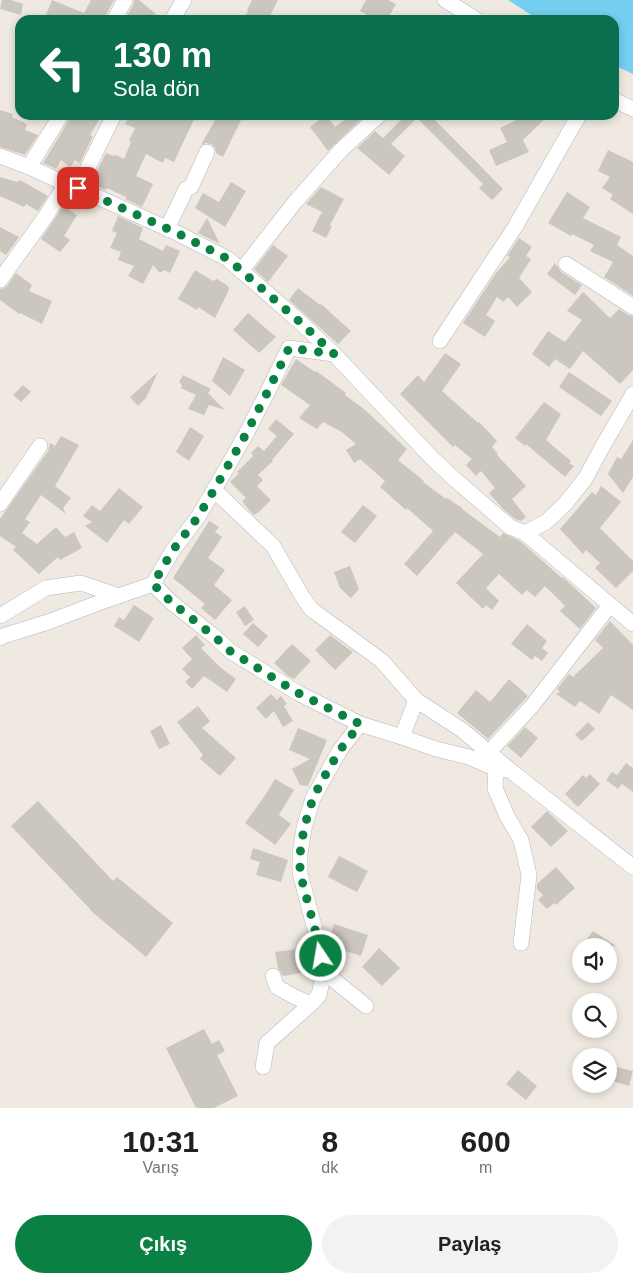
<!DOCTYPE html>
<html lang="tr">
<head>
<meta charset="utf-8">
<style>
  :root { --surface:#fff; --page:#f2f2f2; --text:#202124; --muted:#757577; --accent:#0b8043 }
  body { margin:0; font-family:Arial,sans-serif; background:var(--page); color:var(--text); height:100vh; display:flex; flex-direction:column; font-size:19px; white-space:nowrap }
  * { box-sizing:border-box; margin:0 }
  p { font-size:16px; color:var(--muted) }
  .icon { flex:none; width:28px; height:28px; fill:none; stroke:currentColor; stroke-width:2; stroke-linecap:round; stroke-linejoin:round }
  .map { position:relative; height:1108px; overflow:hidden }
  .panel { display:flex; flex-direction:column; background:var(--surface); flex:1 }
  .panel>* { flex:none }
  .hud { position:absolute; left:15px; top:15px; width:604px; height:105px; border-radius:15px; box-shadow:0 2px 8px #0003; background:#0b6e4f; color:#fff; overflow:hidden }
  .tools { position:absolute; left:572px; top:938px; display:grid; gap:10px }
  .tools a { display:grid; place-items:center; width:45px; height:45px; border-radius:50%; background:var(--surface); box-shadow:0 2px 8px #0003; font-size:25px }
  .pin { position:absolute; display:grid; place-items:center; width:42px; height:42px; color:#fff; margin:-21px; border-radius:10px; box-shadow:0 2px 8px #0006 }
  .me { position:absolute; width:55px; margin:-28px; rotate:348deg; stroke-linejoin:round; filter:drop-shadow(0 0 4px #0008) }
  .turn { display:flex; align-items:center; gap:18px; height:105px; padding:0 15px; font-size:22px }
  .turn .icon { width:65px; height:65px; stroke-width:2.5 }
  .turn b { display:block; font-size:35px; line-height:42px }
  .eta { display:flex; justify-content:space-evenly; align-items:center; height:85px; text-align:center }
  .eta b { font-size:30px; font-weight:600; line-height:35px }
  .button { display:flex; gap:10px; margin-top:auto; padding:10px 15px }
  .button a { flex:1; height:58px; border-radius:30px; background:var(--accent); color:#fff; font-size:20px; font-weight:600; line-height:58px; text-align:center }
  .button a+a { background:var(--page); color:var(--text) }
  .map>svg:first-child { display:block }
  .water { fill:#75cff0 }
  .building { fill:#cbc7bf }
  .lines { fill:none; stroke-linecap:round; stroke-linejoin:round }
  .minor-casing { stroke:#b4b7c1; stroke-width:16 }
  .minor { stroke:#fff; stroke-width:15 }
  .route { stroke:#0b8043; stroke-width:9; stroke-dasharray:0 16.2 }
</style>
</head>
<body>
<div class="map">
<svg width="633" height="1108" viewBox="0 0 633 1108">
  <rect width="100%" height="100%" fill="#efe9e1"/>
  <path class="water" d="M508 0H633V74L614 65V20H539Z"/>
  <g class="building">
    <path d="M2 0H11L23 4 21 15 0 9Z"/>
    <path d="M52 0 84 13 91 0H114L103 20H44Z"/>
    <path d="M134 0H139L156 14 151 20H125L133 5Z"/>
    <path d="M252 0H278L268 20H242L248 11 247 10Z"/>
    <path d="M366 0H388L396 4 387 20H376L360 11Z"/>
    <path d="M0 110 13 114 12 117 27 124 25 130 38 135 25 155 0 147Z"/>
    <path d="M70 115H102L90 135 93 136 80 163 75 160 70 167 61 160 56 169 43 163 69 120Z"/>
    <path d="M130 115H196L174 162 165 158 163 163 146 154 136 176 153 184 142 207 125 199 126 197 107 188 106 190 91 183 106 153 113 156 116 155 124 159 131 142 129 140 135 128 125 124Z"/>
    <path d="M218 115H232L241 120 223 157 216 153 215 147 211 144 206 143 201 145Z"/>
    <path d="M326 115 335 127 351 115H357L361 119 328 151 310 127Z"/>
    <path d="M406 115H430L503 189 492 200 479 188 483 184 417 118 391 144 405 156 389 175 357 148 375 131 383 138Z"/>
    <path d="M526 115H549L523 140 529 152 496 166 489 150 507 142 500 128Z"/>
    <path d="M608 150 633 162V214L610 199 613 195 602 188 610 177 598 171Z"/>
    <path d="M0 177 17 182 20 180 48 196 38 211 26 204 24 207 0 196Z"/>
    <path d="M231 182 246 191 225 227 195 208 203 193 219 202Z"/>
    <path d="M321 187 344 199 330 225 332 226 326 238 312 231 322 212 306 204Z"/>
    <path d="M567 192 590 207 583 218 621 237 617 245 633 256V296L604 277 613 262 590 251 594 245 572 234 571 236 548 223Z"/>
    <path d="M63 206 77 215 64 236 70 240 60 252 41 239Z"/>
    <path d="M118 216 143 228 139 239 163 251 166 245 180 251 170 273 164 270 160 273 153 265 143 284 128 276 134 266 118 260 121 252 110 248 117 233 112 231Z"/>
    <path d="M207 218 220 244 198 233Z"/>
    <path d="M0 227 19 237 6 255 0 251Z"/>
    <path d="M519 238 532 247 526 256 531 259 519 278 532 292 517 307 508 297 503 302 497 297 486 315 495 321 485 337 463 323 496 273 510 257 507 256Z"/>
    <path d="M273 245 288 256 268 282 254 269Z"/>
    <path d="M555 263 561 272 582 285 575 295 547 274Z"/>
    <path d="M195 270 213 281 217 279 228 286 229 290 215 318 198 307 197 310 178 299Z"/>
    <path d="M16 273 32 285 29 291 52 301 42 324 20 313 19 314 0 300V289L4 288 7 286Z"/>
    <path d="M298 288 320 305 321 304 351 331 338 344 289 300Z"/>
    <path d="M583 292 610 318 619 309 628 315 633 316V370L620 384 583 351 570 369 555 359 549 367 532 354 548 331 565 342 582 320 567 311Z"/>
    <path d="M248 313 276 337 259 353 233 330Z"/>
    <path d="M445 353 461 364 442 391 478 423 479 422 497 441 492 447 498 454 497 455 526 486 512 499 526 517 521 521 515 519 504 510 489 493 495 488 481 471 476 476 466 465 472 459 455 445 453 447 400 394 418 375 424 382Z"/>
    <path d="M223 357 245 370 230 396 212 381Z"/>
    <path d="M296 359 315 372 316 371 330 381 346 393 345 395 364 409 407 449 398 460 424 481 423 482 446 499 447 498 462 508V509L500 537 503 533 520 541 562 578 563 577 565 579 596 608 580 629 560 611 565 606 545 586 535 597 527 590 522 595 499 574 486 588 499 601 492 610 486 605 483 609 456 583 483 554 455 532 417 576 404 564 433 531 407 508 406 510 380 487 385 481 360 459 354 463 346 450 356 444 342 432 323 422 317 429 299 418 310 405 281 385Z"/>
    <path d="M158 372 146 398 138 406 130 397Z"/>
    <path d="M569 372 612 401 601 416 559 387Z"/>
    <path d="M183 375 211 389 208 393 225 410 209 405 204 415 188 409 196 395 181 388 182 385 179 382Z"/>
    <path d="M23 385 31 392 21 402 13 395Z"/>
    <path d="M544 402 561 414 546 440 571 461 569 463 574 466 565 477 526 444 525 446 515 438Z"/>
    <path d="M276 419 294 434 272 460 273 461 258 475 263 480 257 486 271 500 259 512 254 515 249 510 242 501 246 498 230 482 239 473 237 472 253 456 251 453 258 446 264 451 277 436 268 429Z"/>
    <path d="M190 427 204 436 189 461 176 452Z"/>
    <path d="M61 436 79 445 55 486 71 498 63 508 66 514 41 495 25 519 30 522 22 533 37 544 56 527 65 537 74 532 82 548 60 560 58 557 39 574 13 550 16 547 0 536V519L48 451 50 443 55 446Z"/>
    <path d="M633 440V477L623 493 608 474 617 457 621 459Z"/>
    <path d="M601 486 621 502 600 528 633 561V571L616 588 595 568 600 563 586 550 583 554 560 529 592 492 596 495Z"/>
    <path d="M119 488 143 507 129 524 124 520 107 543 85 526 92 522 83 516 92 505 100 511Z"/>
    <path d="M363 505 377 516 355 543 341 532Z"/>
    <path d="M209 521 219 527 215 532 222 537 208 558 225 570 214 585 232 600 215 620 201 608 205 604 173 578Z"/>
    <path d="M350 566 359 589 351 598 340 588 334 572Z"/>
    <path d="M134 605 154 618 139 642 114 626 119 617 124 620Z"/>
    <path d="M245 606 254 620 245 626 236 612Z"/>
    <path d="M610 621 633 645V710L611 695 599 714 580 701 575 707 556 694 560 692 557 689 569 674 573 677 603 648 595 640Z"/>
    <path d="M253 623 268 636 258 647 243 634Z"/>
    <path d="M527 624 547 641 542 648 548 653 542 661 535 656 532 660 511 644Z"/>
    <path d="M196 635 205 645 201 648 221 668 236 679 227 692 204 676 192 689 185 682 190 677 182 669 192 659 182 648Z"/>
    <path d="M330 635 353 652 335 670 315 650Z"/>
    <path d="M292 644 311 661 294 679 288 676 274 663Z"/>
    <path d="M509 679 528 696 488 739 457 713 476 690 490 702Z"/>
    <path d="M271 694 277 700 281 696 287 704 284 706 293 721 283 727 274 711 266 719 256 708Z"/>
    <path d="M198 706 210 721 202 728 236 758 220 776 200 759 203 755 177 722Z"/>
    <path d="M588 722 595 729 582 741 575 735Z"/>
    <path d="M161 725 170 744 159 749 150 731Z"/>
    <path d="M525 727 538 738 521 758 507 746Z"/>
    <path d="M298 728 327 740 308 786 300 785 292 769 310 759 289 750Z"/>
    <path d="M626 763 633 768V792L622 784 618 789 606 780 612 772 617 775Z"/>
    <path d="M590 774 600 784 578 807 565 794 583 775 586 778Z"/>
    <path d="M275 779 294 790 279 815 291 824 275 845 245 823 264 797Z"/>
    <path d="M38 801 113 881 117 877 173 923 146 957 90 910V909L11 826Z"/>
    <path d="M547 811 568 831 551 847 531 827Z"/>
    <path d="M253 848 288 860 281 882 256 875 260 862 250 859Z"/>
    <path d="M339 856 368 871 357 892 328 877Z"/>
    <path d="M556 867 575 888 556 905 554 903 547 909 538 900 543 895 537 889V884Z"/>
    <path d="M334 924 368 935 361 956 328 945V943Z"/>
    <path d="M593 931 616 946H598L587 939Z"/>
    <path d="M379 948 400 968 382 986 362 967Z"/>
    <path d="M297 949 301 973 283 976 278 968 275 952Z"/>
    <path d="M204 1029 212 1044 219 1040 225 1051 217 1055 238 1096 214 1108H196L166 1048Z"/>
    <path d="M612 1066 633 1071 629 1086 609 1080Z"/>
    <path d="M518 1070 537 1086 526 1100 506 1084Z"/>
  </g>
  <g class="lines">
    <g class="minor-casing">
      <g id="minor">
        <path d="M445 0 477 20"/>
        <path d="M114 20 125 0"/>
        <path d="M172 20 184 0"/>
        <path d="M614 100 633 109"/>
        <path d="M0 156 29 167 66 184 78 188 177 233 228 259 300 322 334 354 431 457 451 476 510 527 525 533 633 624"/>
        <path d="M29 167 61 115"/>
        <path d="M78 188 114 115"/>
        <path d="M167 229 186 189 191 187 207 152"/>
        <path d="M566 264 633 307"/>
        <path d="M241 271 295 202 341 150 379 115"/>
        <path d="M0 280 46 216 66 184"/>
        <path d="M440 341 515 227 579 115"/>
        <path d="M214 490 273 546 302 596 311 609 382 661 416 700 462 730 511 771 633 867"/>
        <path d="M0 504 40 446"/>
        <path d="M525 533 546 522 565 504 585 479 604 444 633 394"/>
        <path d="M153 584 173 550 198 517 214 490 246 434 267 393 289 348 334 354"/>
        <path d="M0 616 46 588 81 583 119 596"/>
        <path d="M0 638 3 636 48 622 101 602 153 584 171 602 215 637 230 651 298 693 360 724"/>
        <path d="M402 737 416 700"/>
        <path d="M481 754 489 752 532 706 610 605"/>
        <path d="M496 769 495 788 507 816 521 840 529 875 521 943"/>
        <path d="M324 972 318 941 300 873V854L304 828 313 798 340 750 360 724 402 737 436 749 469 757 496 769 508 770"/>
        <path d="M273 976 277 987 293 996 311 1004"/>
        <path d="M263 1067 267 1043 311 1004 319 995 324 972 366 1006"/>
      </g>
    </g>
    <use href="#minor" class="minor"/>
  </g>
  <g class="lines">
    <path class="route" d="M78 188 177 233 228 259 300 322 334 354 289 348 267 393 246 434 214 490 198 517 173 550 153 584 171 602 215 637 230 651 298 693 360 724 340 750 323 779 313 798 304 828 300 854V873L318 941 321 956"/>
  </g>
</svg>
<div class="tools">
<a><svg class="icon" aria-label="sound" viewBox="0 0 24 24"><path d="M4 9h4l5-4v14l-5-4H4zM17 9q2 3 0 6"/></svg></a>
<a><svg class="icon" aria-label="search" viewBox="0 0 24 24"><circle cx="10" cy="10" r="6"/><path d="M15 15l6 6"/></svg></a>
<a><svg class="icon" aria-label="layers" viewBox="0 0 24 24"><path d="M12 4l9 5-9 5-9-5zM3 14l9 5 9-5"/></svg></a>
</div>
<div class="pin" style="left:78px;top:188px;background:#d93025"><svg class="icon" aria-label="arrive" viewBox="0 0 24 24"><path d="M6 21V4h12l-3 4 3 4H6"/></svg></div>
<svg class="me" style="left:321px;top:956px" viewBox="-20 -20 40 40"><circle r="17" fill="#0b8043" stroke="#fff" stroke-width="3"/><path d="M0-11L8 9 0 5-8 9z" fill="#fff"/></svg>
<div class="hud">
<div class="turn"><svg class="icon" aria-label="left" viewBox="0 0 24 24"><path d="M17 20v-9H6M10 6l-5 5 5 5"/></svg><div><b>130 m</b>Sola dön</div></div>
</div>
</div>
<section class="panel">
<div class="eta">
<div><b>10:31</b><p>Varış</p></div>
<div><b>8</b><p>dk</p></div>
<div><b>600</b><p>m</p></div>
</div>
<div class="button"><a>Çıkış</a><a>Paylaş</a></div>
</section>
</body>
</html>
